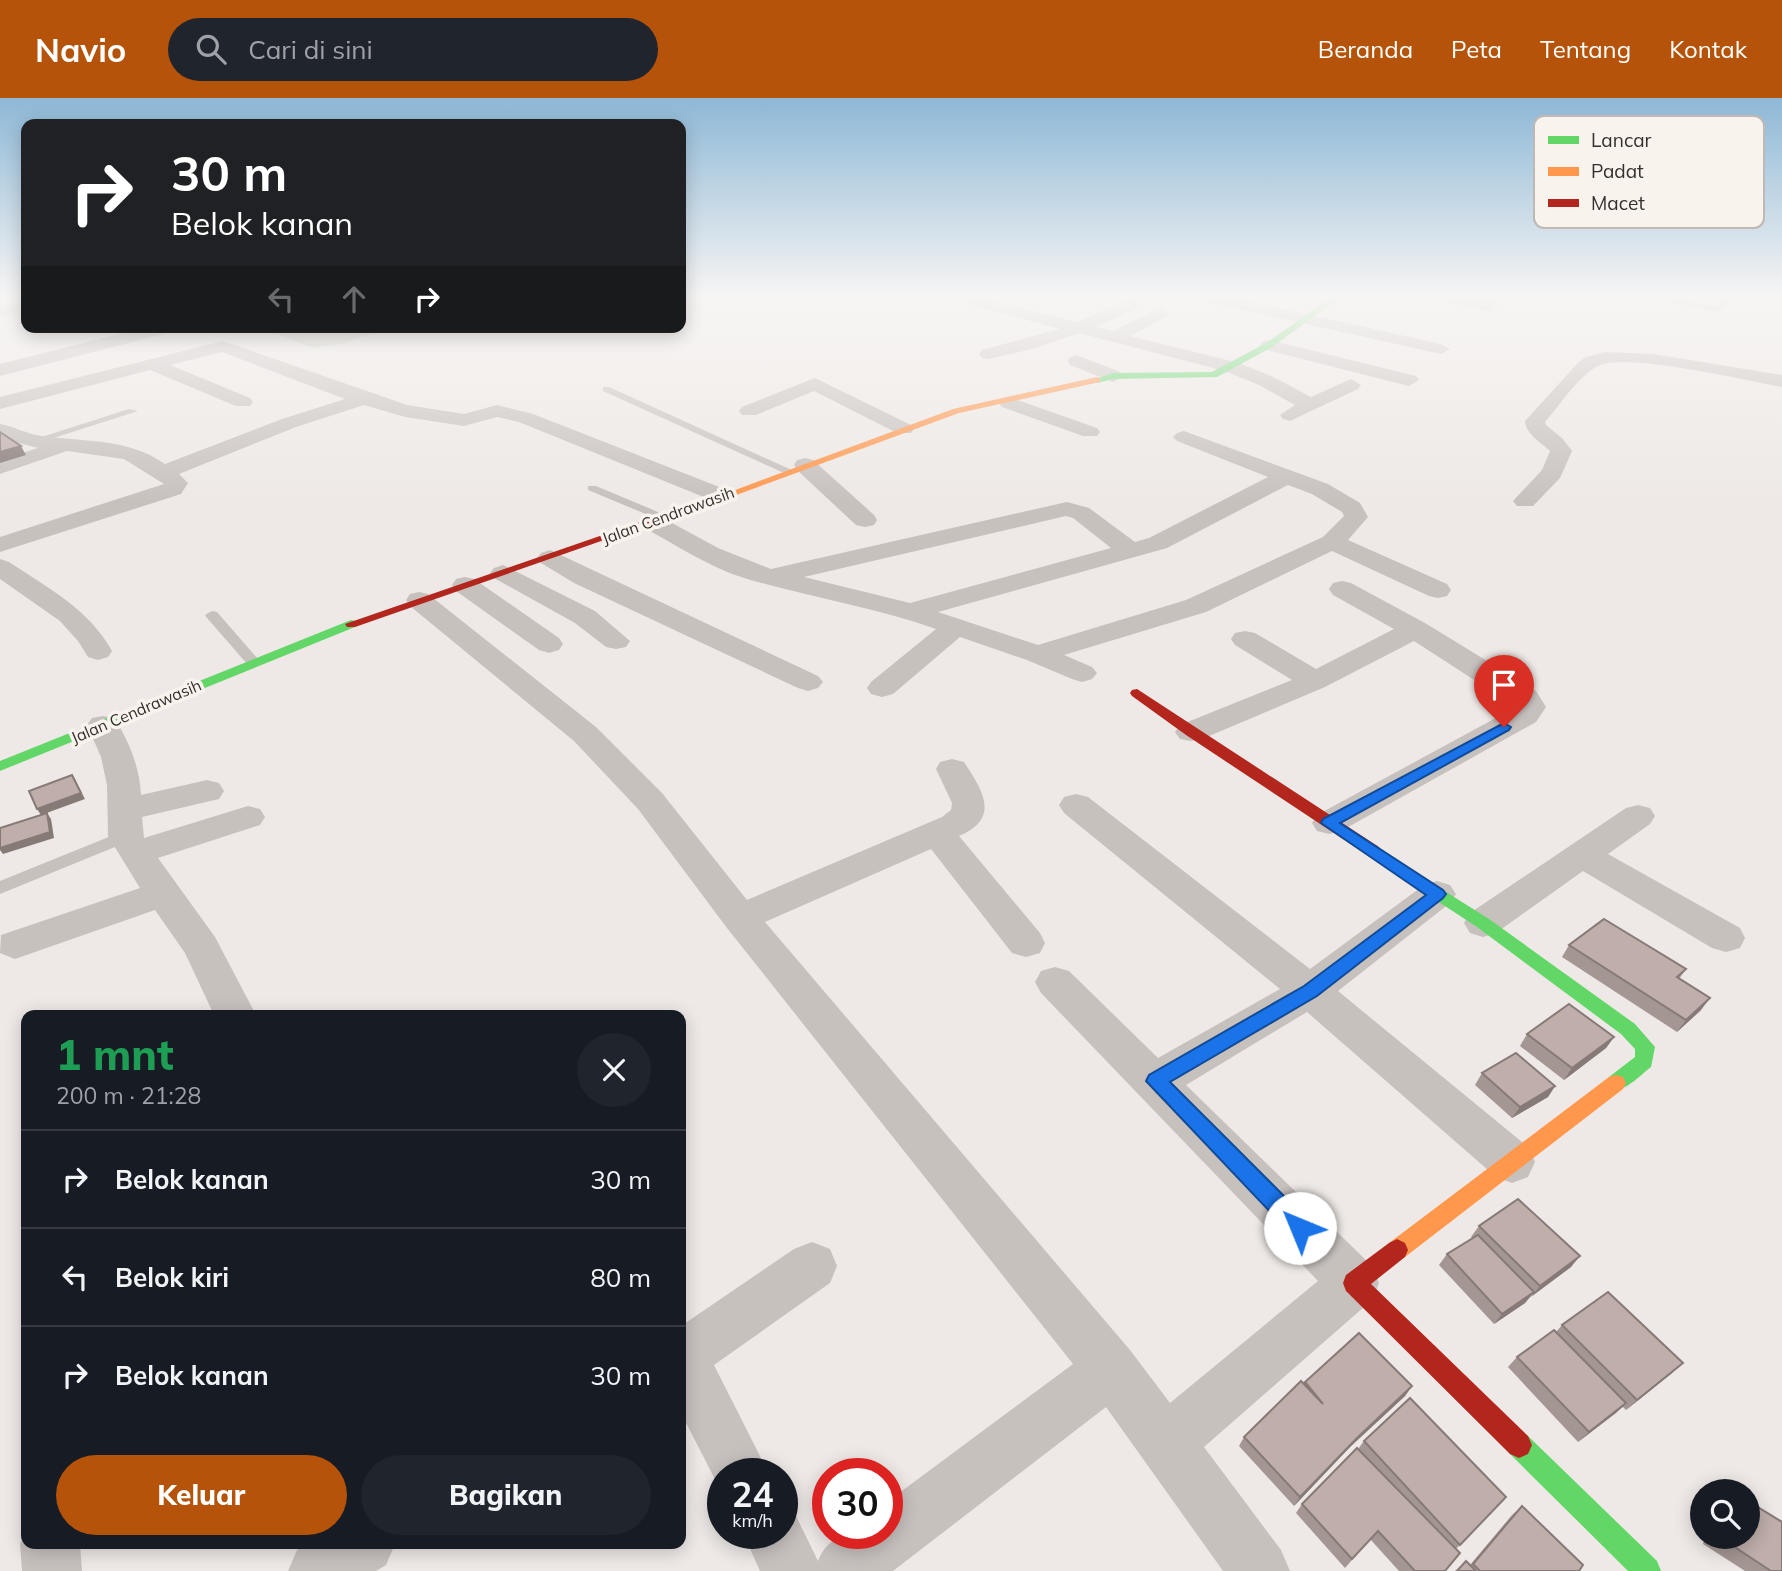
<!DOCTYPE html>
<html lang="id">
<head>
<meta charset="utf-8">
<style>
  :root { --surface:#171b24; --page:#20242c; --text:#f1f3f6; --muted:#9ea1a6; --line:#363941; --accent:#b45309 }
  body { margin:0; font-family:Mulish,sans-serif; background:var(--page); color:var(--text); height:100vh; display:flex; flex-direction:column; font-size:26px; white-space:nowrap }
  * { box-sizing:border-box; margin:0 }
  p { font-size:23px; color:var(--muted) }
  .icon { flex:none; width:38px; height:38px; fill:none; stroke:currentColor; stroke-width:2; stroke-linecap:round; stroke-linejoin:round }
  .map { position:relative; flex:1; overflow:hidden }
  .drawer { position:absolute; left:21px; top:912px; width:665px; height:539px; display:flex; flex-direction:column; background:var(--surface); border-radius:14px; box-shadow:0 4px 18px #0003 }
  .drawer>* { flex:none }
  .top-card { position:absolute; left:21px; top:21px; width:665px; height:214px; border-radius:14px; box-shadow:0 4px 18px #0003; background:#202124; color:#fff; overflow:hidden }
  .buttons { position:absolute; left:1690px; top:1381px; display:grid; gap:14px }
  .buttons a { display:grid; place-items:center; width:70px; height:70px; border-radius:50%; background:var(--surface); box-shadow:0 4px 18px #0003; font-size:35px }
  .speed { position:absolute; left:707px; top:1360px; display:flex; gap:14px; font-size:35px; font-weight:700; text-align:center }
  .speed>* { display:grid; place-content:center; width:91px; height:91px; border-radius:50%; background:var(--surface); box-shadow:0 4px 18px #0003; line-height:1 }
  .speed small { font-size:18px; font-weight:400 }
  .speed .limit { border:10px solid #d22; background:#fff; color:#111 }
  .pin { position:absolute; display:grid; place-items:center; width:60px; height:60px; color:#fff; margin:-72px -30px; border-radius:50% 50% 50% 0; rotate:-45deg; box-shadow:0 0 7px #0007 }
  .pin .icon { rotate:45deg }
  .me { position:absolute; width:77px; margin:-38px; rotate:315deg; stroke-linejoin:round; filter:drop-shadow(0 0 5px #0008) }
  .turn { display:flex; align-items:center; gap:24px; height:147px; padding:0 35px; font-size:32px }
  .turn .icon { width:91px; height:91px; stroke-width:2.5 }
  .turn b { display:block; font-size:49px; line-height:60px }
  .lanes { display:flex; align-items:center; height:66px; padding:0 35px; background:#0003; justify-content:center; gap:35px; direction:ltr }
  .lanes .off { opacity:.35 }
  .round { display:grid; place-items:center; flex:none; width:74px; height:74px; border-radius:37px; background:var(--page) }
  .overview { display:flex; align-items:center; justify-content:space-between; height:119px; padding:0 35px }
  h1 { font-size:42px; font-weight:800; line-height:52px; color:#1e9e55 }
  .cta { display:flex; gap:14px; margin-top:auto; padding:14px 35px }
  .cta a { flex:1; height:80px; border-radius:42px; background:var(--accent); color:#fff; font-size:28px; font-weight:800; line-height:80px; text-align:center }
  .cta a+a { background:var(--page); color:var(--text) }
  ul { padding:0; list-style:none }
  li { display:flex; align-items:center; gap:21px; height:98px; padding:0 35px; border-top:2px solid var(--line) }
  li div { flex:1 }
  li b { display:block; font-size:26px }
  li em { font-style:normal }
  header { display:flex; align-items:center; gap:42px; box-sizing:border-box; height:98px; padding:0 35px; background:var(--accent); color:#fff }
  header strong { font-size:33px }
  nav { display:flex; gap:38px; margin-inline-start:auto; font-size:24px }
  .search { width:490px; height:63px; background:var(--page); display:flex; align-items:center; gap:18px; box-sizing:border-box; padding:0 24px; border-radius:38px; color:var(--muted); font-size:26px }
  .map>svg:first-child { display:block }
  .green { fill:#d0d2c1 }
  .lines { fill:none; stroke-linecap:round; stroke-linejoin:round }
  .lane { fill:#c7c1be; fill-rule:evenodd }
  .street { fill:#c7c1be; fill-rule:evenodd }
  .fast { fill:#63d668; fill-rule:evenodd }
  .slow { fill:#ff974d; fill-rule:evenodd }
  .jam { fill:#b3261e; fill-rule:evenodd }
  .wall { fill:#a49692 }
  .shaded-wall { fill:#867a77 }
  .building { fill:#bfaeaa; stroke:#867a77; stroke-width:2 }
  .route { fill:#1a73e8; stroke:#114b97; stroke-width:2 }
  .labels { text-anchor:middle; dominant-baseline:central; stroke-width:7; stroke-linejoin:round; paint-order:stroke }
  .far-street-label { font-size:16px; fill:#382f2c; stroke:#f9f3ee }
  .key { fill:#f9f3ee; stroke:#bfb8b4; stroke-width:2 }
  .key-label { font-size:19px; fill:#382f2c }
</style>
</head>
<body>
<header>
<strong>Navio</strong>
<div class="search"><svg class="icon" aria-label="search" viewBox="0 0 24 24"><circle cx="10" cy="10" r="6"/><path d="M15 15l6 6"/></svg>Cari di sini</div>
<nav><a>Beranda</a><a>Peta</a><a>Tentang</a><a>Kontak</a></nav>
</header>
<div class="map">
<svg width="1782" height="1473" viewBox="0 0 1782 1473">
  <rect width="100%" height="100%" fill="#eee9e6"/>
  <path class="green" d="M258 229H389L344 245 313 250Z"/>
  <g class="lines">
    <g class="lane">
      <path d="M1649 199H1665L1715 208 1726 201 1733 203 1716 214Z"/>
      <path d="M603 289H609L794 373 784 375 603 293Z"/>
      <path d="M129 311 138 313 38 345 29 343Z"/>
      <path d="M588 388H596L670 419 660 422 588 392Z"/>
      <path d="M212 513 217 514 258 561 260 564 258 567H248L207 520 205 517Z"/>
      <path d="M126 732 135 738 132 742 0 796V783Z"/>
    </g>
    <g class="street">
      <path d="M975 199 1076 224 1131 201 1139 206 1137 210 1095 229 1113 233 1161 209 1169 214 1167 218 1130 238 1239 265 1273 279 1311 299 1351 281 1361 287 1358 291 1290 323 1283 321 1280 317 1295 307 1259 287 1225 273 1079 235 1032 251 988 261 982 260 979 256 982 252 1060 231 966 206 964 203 966 200Z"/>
      <path d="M1199 199H1229L1441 246 1450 251 1441 256 1207 204Z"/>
      <path d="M1433 199H1467L1496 204 1498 208 1490 213 1441 204Z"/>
      <path d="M26 203V213L0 218V208Z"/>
      <path d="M147 229H177L175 233 0 278V266Z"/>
      <path d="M1269 242 1416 278 1419 282 1409 288 1263 251 1260 247 1263 243Z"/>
      <path d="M223 243 407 307 464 316 497 307 533 316 727 392 731 397 727 402H711L519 324 497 319 464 328 405 319 364 307 296 329 179 376 188 385 181 396 0 454V439L164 386 124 361 67 353 0 376V362L38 350 0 340V326C15 329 27 336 42 338 85 344 128 340 165 366L282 321 345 301 222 254 170 267 250 300 253 304 250 308H236L150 272 0 311V299Z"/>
      <path d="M1604 254 1653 256 1782 277V289C1747 283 1623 253 1596 269 1576 281 1561 306 1545 324L1546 327 1563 341 1572 353 1560 380 1533 408H1517L1513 403 1542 372 1550 353C1541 344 1526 337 1525 323L1577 266 1584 260Z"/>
      <path d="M1077 257 1120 274 1123 278 1113 284 1070 267 1068 263 1070 259Z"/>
      <path d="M815 280 911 327 914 331 911 335H897L814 293 756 317H742L739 313 742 309Z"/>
      <path d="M1009 299 1097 330 1100 334 1097 338H1083L1002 309 999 305 1002 301Z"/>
      <path d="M1184 333 1328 386 1360 405 1368 419 1348 442 1447 486 1451 492 1447 498 1438 500 1429 498 1332 453 1206 514 1064 557 1092 569 1097 575 1092 581 1082 584 1072 581 1027 562 960 539 893 596 882 599 871 596 867 590 871 584 936 531C873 509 808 499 744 480 709 469 676 447 643 429L640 424 643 419 652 417 661 419 718 450 771 471 1067 404 1089 410 1135 444 1149 440 1268 379 1177 343 1173 339 1177 335ZM1288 387 1312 396 1342 414 1344 418 1323 439 1186 502 1038 547 938 514 1167 450ZM1066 418 1073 420 1111 450 910 505 804 479Z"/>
      <path d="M805 360 813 362 874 417 877 422 874 427 865 429 856 427 797 372 794 367 797 362Z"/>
      <path d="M550 452 818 578 823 584 818 590 808 593 798 590 574 485 541 465 537 460 541 455Z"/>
      <path d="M0 461 9 464C48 490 89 511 112 553L108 559 98 562 88 559 78 543 60 523 0 481Z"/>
      <path d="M503 467 595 513 630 543 626 549 616 551 606 549 575 525 494 480 490 475 494 470Z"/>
      <path d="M465 479 474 481 559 540 563 546 559 552 549 555 539 552 456 493 452 487 456 481Z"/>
      <path d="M1342 483 1351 485 1425 525 1536 593 1546 609 1536 624 1341 733 1329 736 1317 733 1312 725 1317 717 1516 609 1414 543 1325 589 1202 641 1191 643 1180 641 1175 634 1180 627 1292 582 1235 547 1231 541 1235 535 1245 533 1255 535 1316 571 1394 531 1333 497 1329 491 1333 485Z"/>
      <path d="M419 494 428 496 596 629 662 695 747 802 942 719 951 712 952 705 936 671 940 664 952 661 964 664C983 693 1001 720 959 738L1040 835 1045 845 1040 855 1026 859 1012 855 931 751 765 824 1130 1252 1170 1305 1318 1183 1041 895 1035 884 1041 873 1055 869 1069 873 1158 960 1280 891 1064 715 1059 707 1064 699 1076 696 1088 699 1310 871 1424 787 1437 783 1450 787 1456 796 1450 805 1338 893 1528 1049 1535 1064 1528 1079 1512 1085 1496 1079 1307 914 1186 987 1372 1168 1379 1185 1372 1202 1204 1349 1281 1452 1290 1473H1223L1106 1309 893 1473H760L743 1435H782V1409L794 1414 818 1463C831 1431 858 1435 887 1435V1404L1073 1266 727 830 638 711 574 643 410 508 406 502 410 496Z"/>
      <path d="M103 618 114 620C129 642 140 671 141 697L207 682 219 685 224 693 219 701 142 719 144 740 248 708 260 711 265 719 260 727 158 760 215 839 256 917H214L185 855 155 812 15 861 0 855 1 837 140 790 108 738 107 687 101 659 87 627 92 620Z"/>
      <path d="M1638 707 1650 710 1655 718 1650 726 1608 756 1740 830 1745 840 1740 850 1726 854 1712 850 1583 773 1496 835 1483 839 1470 835 1464 825 1470 815 1626 710Z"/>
      <path d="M812 1144 830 1151 837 1168 830 1185 714 1267 769 1376H723V1397L681 1315V1228L794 1151Z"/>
      <path d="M26 1431V1446H80L82 1473H22L20 1446Z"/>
      <path d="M307 1446H395L386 1467 376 1473H288L297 1452Z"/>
    </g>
    <g class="fast">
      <path d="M1332 199H1341L1272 249 1217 279 1113 281 1097 285 1093 282 1113 275 1212 274 1266 245Z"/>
      <path d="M351 522 355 523V529L0 673V663Z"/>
      <path d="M1373 748 1489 821 1635 926 1655 949 1651 969C1639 978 1624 996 1609 991L1606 985 1609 979 1635 959V951L1621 936 1477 829 1367 757 1365 753 1367 749Z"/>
      <path d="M1519 1334 1528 1338 1657 1463 1661 1473H1628L1510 1356 1506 1347 1510 1338Z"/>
    </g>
    <g class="slow">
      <path d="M1097 279 1100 280V284L959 315 712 406 703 404 953 311Z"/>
      <path d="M1616 977 1623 979 1626 985 1623 991 1405 1159 1397 1163 1389 1159 1386 1152 1389 1145 1609 979Z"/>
    </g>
    <g class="jam">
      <path d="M704 402 713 404 355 529H347L345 526Z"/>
      <path d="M1137 591 1379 749 1381 753 1379 757H1367L1186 637 1132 598 1130 595 1132 592Z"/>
      <path d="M1397 1141 1405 1145 1408 1152 1405 1159 1371 1186 1528 1338 1532 1347 1528 1356 1519 1360 1510 1356 1346 1193 1343 1185 1346 1177 1389 1145Z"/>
    </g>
  </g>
  <g class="wall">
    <path d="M1569 847 1686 871 1679 881 1701 912 1677 934 1562 859Z"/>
    <path d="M1527 936 1614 939 1606 950 1564 982 1520 948Z"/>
    <path d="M1482 975 1555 988 1548 999 1512 1020 1475 987Z"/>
    <path d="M1479 1128 1571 1169 1531 1198 1525 1205 1494 1226 1439 1167 1447 1156 1472 1140 1471 1139Z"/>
    <path d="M1562 1227 1672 1275 1626 1312 1623 1309 1578 1344 1508 1269 1517 1259 1556 1234Z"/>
    <path d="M1305 1284 1412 1288 1405 1298 1350 1349 1294 1408 1239 1348 1244 1339Z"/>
    <path d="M1364 1343 1506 1399 1456 1451 1445 1473H1399L1370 1441 1345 1470 1296 1415 1302 1406 1358 1351Z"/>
    <path d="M1522 1408 1579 1473H1455L1466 1463 1470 1467 1512 1417Z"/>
    <path d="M1705 1438H1748L1782 1473H1745L1703 1446Z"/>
  </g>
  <g class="shaded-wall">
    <path d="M21 348 26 357 0 365V354Z"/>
    <path d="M72 677 85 701 41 717 37 711Z"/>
    <path d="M47 715 51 721 54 740 3 756 0 752V750Z"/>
    <path d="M1710 900 1701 912 1677 934 1686 922Z"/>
    <path d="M1614 939 1606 950 1564 982 1572 970Z"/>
    <path d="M1555 988 1548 999 1512 1020 1520 1009Z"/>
    <path d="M1580 1158 1571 1169 1531 1199 1540 1188Z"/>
    <path d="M1534 1194 1525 1205 1494 1226 1502 1216Z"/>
    <path d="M1683 1265 1672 1275 1626 1312 1637 1302Z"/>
    <path d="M1412 1288 1405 1298 1350 1349 1294 1408 1300 1399 1357 1340Z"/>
    <path d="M1626 1305 1616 1315 1578 1344 1589 1334Z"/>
  </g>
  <g class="building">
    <path d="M0 334 21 348 0 354Z"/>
    <path d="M72 677 81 695 37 711 29 693Z"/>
    <path d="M47 715 50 734 0 750V730Z"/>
    <path d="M1604 821 1686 871 1677 879 1710 900 1686 922 1569 847Z"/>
    <path d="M1569 906 1614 939 1572 970 1527 936Z"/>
    <path d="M1516 955 1555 988 1520 1009 1482 975Z"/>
    <path d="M1518 1101 1580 1158 1540 1188 1479 1128Z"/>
    <path d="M1478 1137 1534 1194 1502 1216 1447 1156Z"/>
    <path d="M1608 1194 1683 1265 1637 1302 1562 1227Z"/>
    <path d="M1554 1232 1626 1305 1589 1334 1517 1259Z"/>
    <path d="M1359 1235 1412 1288 1357 1340 1300 1399 1244 1339 1301 1283 1323 1306 1305 1284Z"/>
    <path d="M1410 1300 1506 1399 1460 1447 1364 1343Z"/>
    <path d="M1357 1350 1460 1455 1445 1473H1415L1378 1433 1352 1461 1302 1406Z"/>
    <path d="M1748 1403 1782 1424V1473H1771L1718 1438H1748Z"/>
    <path d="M1522 1408 1583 1467 1579 1473H1480L1473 1466Z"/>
    <path d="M1466 1463 1476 1473H1457Z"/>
  </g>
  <linearGradient id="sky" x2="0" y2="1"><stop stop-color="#8db8d6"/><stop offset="0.49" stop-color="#f7f5f4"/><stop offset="1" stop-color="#f7f5f4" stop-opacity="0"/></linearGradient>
  <rect width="1782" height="405" fill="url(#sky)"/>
  <path class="route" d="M1504 625 1511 629 1509 632 1340 725 1443 792 1446 796 1443 800 1317 898 1170 984 1308 1122 1311 1130 1308 1137 1300 1140 1292 1137 1146 983 1149 977 1304 888 1426 797 1321 725 1323 721Z"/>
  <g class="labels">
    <g class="far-street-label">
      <text transform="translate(668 417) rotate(-20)">Jalan Cendrawasih</text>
      <text transform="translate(136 613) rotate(-23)">Jalan Cendrawasih</text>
    </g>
  </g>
  <rect x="1534" y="18" width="230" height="112" rx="10" class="key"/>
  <rect x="1548" y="38" width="31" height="8" fill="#63d668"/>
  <rect x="1548" y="69" width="31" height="9" fill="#ff974d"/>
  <rect x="1548" y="101" width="31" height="8" fill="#b3261e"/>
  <g class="key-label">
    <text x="1591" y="49">Lancar</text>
    <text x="1591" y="80">Padat</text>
    <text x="1591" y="112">Macet</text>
  </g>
</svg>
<div class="buttons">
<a><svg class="icon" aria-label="search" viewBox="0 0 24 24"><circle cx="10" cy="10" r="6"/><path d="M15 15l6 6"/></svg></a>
</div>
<div class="speed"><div>24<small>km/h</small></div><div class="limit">30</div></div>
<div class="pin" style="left:1504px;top:629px;background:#d93025"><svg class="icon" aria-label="arrive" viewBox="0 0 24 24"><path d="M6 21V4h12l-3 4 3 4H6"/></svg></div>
<svg class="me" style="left:1300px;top:1130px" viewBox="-20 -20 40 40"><circle r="19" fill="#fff"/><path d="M0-13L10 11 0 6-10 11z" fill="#1a73e8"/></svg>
<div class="top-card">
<div class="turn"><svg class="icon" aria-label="right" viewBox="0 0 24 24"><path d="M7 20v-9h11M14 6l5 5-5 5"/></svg><div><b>30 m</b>Belok kanan</div></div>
<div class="lanes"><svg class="icon off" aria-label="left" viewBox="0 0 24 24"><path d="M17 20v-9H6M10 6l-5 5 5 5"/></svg><svg class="icon off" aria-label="ahead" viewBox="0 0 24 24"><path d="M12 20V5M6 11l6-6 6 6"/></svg><svg class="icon" aria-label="right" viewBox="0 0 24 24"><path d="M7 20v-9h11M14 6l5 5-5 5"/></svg></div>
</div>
<section class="drawer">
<div class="overview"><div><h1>1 mnt</h1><p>200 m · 21:28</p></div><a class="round"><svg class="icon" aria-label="close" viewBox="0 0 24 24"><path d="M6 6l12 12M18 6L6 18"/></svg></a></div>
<ul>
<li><svg class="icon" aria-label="right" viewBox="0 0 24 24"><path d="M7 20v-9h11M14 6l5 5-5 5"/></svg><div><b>Belok kanan</b></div><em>30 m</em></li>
<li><svg class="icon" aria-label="left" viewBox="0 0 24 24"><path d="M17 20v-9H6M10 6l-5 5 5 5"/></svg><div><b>Belok kiri</b></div><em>80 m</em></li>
<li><svg class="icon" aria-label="right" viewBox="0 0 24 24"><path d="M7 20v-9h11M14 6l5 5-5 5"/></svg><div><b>Belok kanan</b></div><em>30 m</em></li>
</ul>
<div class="cta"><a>Keluar</a><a>Bagikan</a></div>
</section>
</div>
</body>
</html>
